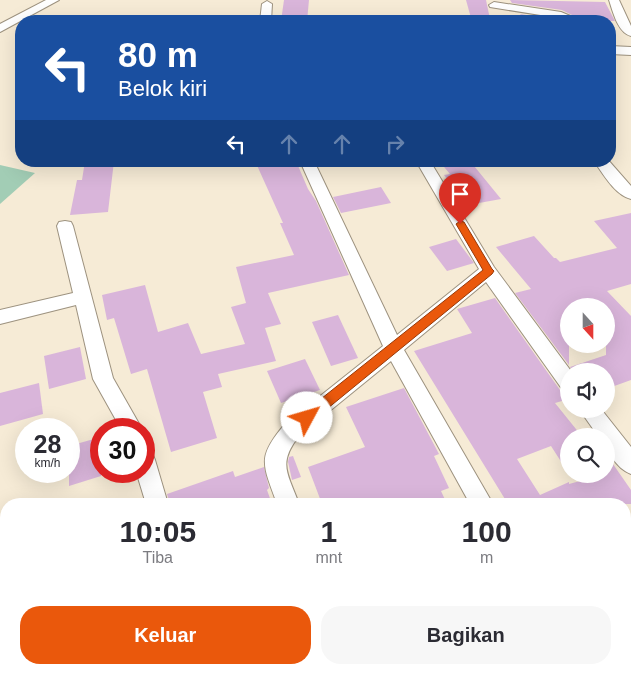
<!DOCTYPE html>
<html lang="id">
<head>
<meta charset="utf-8">
<style>
  :root { --surface:#fff; --page:#f7f7f7; --text:#2b2b33; --muted:#7c7c81; --accent:#ea580c }
  body { margin:0; font-family:Arial,sans-serif; background:var(--page); color:var(--text); height:100vh; display:flex; flex-direction:column; font-size:19px; white-space:nowrap }
  * { box-sizing:border-box; margin:0 }
  p { font-size:16px; color:var(--muted) }
  .icon { flex:none; width:28px; height:28px; fill:none; stroke:currentColor; stroke-width:2; stroke-linecap:round; stroke-linejoin:round }
  .map { position:relative; flex:1; overflow:hidden }
  .panel { position:absolute; left:0px; top:498px; width:631px; height:176px; display:flex; flex-direction:column; background:var(--surface); border-radius:20px 20px 0 0; box-shadow:0 5px 20px #0002 }
  .panel>* { flex:none }
  .guide { position:absolute; left:15px; top:15px; width:601px; height:152px; border-radius:20px; box-shadow:0 5px 20px #0002; background:#1a4fa0; color:#fff; overflow:hidden }
  .needle { width:32px; rotate:159deg }
  .fabs { position:absolute; left:560px; top:298px; display:grid; gap:10px }
  .fabs a { display:grid; place-items:center; width:55px; height:55px; border-radius:50%; background:var(--surface); box-shadow:0 5px 20px #0002; font-size:25px }
  .speed { position:absolute; left:15px; top:418px; display:flex; gap:10px; font-size:25px; font-weight:700; text-align:center }
  .speed>* { display:grid; place-content:center; width:65px; height:65px; border-radius:50%; background:var(--surface); box-shadow:0 5px 20px #0002; line-height:1 }
  .speed small { font-size:12px; font-weight:400 }
  .speed .limit { border:8px solid #d22; background:#fff; color:#111 }
  .pin { position:absolute; display:grid; place-items:center; width:42px; height:42px; color:#fff; margin:-51px -21px; border-radius:50% 50% 50% 0; rotate:-45deg; box-shadow:0 0 5px #0007 }
  .pin .icon { rotate:45deg }
  .me { position:absolute; width:55px; margin:-28px; rotate:51deg; stroke-linejoin:round; filter:drop-shadow(0 0 4px #0008) }
  .turn { display:flex; align-items:center; gap:18px; height:105px; padding:0 20px; font-size:22px }
  .turn .icon { width:65px; height:65px; stroke-width:2.5 }
  .turn b { display:block; font-size:35px; line-height:42px }
  .lanes { display:flex; align-items:center; height:48px; padding:0 20px; background:#0003; justify-content:center; gap:25px; direction:ltr }
  .lanes .off { opacity:.35 }
  .eta { display:flex; justify-content:space-evenly; align-items:center; height:85px; text-align:center }
  .eta b { font-size:30px; font-weight:700; line-height:35px }
  .primary-button { display:flex; gap:10px; margin-top:auto; padding:10px 20px }
  .primary-button a { flex:1; height:58px; border-radius:20px; background:var(--accent); color:#fff; font-size:20px; font-weight:700; line-height:58px; text-align:center }
  .primary-button a+a { background:var(--page); color:var(--text) }
  .map>svg:first-child { display:block }
  .green { fill:#a2cdb5 }
  .building { fill:#d9b5da }
  .lines { fill:none; stroke-linecap:round; stroke-linejoin:round }
  .street-casing { stroke:#9d927f; stroke-width:2 }
  .street { fill:#fff; fill-rule:evenodd }
  .route { fill:#ea580c; stroke:#983908 }
</style>
</head>
<body>
<div class="map">
<svg width="631" height="673" viewBox="0 0 631 673">
  <rect width="100%" height="100%" fill="#f6ebd6"/>
  <path class="green" d="M0 165 35 173 0 204Z"/>
  <g class="building">
    <path d="M284 0H309L307 21H281Z"/>
    <path d="M466 0H486L490 19 471 18Z"/>
    <path d="M510 0 605 2 615 21H584L562 10 512 3Z"/>
    <path d="M520 14 559 20 562 21H526Z"/>
    <path d="M85 161H114L108 212 70 215 77 180H82Z"/>
    <path d="M255 161H296L308 189 316 201 349 275 268 293 281 324 265 328 276 361 218 374 222 387 203 392 217 438 171 452 147 369 131 374 114 318 107 320 102 295 145 285 158 332 188 323 201 354 245 344 231 307 246 303 236 267 294 255 280 223H283Z"/>
    <path d="M439 161H470L501 199 468 205 444 175 450 174Z"/>
    <path d="M381 187 391 203 341 213 333 197Z"/>
    <path d="M631 213V284L607 291 631 316V380L606 389V371H573L570 367 606 355V306H569V365L515 293 531 289 496 247 534 236 554 258H556L560 262 617 248 594 221Z"/>
    <path d="M456 239 474 263 447 271 429 247Z"/>
    <path d="M495 298 560 390 569 399 555 403 580 434 569 436V474L551 446 517 459 540 495 569 482V484L606 474V454L631 490V504H508L414 351 472 333 457 309Z"/>
    <path d="M338 315 358 358 331 366 312 322Z"/>
    <path d="M80 347 86 379 49 389 44 356Z"/>
    <path d="M305 359 320 390 281 403 267 371Z"/>
    <path d="M39 383 43 414 0 426V393Z"/>
    <path d="M404 388 439 454 434 456 449 488 441 491 447 504H322L308 467 365 447 346 407Z"/>
    <path d="M101 437V476L69 486V446Z"/>
    <path d="M293 456 301 477 292 480 288 462 289 457Z"/>
    <path d="M264 467 269 488 267 490 272 504H170L167 494 233 471 235 477Z"/>
  </g>
  <g class="lines">
    <g class="street-casing">
      <g id="street">
        <path d="M46 0H59L0 32V24Z"/>
        <path d="M609 0H619L631 26V36C618 33 613 12 609 0Z"/>
        <path d="M267 1 272 4 271 21H260L262 4Z"/>
        <path d="M494 2 561 12 582 21H567L559 18 490 7 489 5Z"/>
        <path d="M610 46 631 47V55L610 54Z"/>
        <path d="M300 161H314L397 335 479 269 416 161H430L494 267 571 371H569V391L562 389 486 282 404 350 493 504H470L391 361 299 436C277 464 288 473 299 504H277C263 464 256 458 285 424L383 346Z"/>
        <path d="M594 161H609L631 186V199C615 195 603 174 594 161Z"/>
        <path d="M65 221 71 222 73 226 113 378 142 429H121L93 379 76 305 0 324V310L73 293 57 226 59 222Z"/>
        <path d="M579 409H601L631 447V474C616 468 606 451 606 436H598Z"/>
        <path d="M144 450 152 453 155 460 168 504H146L136 471H144Z"/>
        <path d="M181 668H207L208 673H182Z"/>
        <path d="M333 668H359L361 673H335Z"/>
        <path d="M563 668H590L592 673H565Z"/>
      </g>
    </g>
    <use href="#street" class="street"/>
  </g>
  <path class="route" d="M460 221 464 222 492 269 494 271 492 274 311 422 307 424 302 422 300 418 302 414 483 270 456 224Z"/>
</svg>
<div class="fabs">
<a><svg class="needle" viewBox="-14 -14 28 28"><path d="M0-13l5 13h-10z" fill="#e53935"/><path d="M0 13l5-13h-10z" fill="#7c7c81"/></svg></a>
<a><svg class="icon" aria-label="sound" viewBox="0 0 24 24"><path d="M4 9h4l5-4v14l-5-4H4zM17 9q2 3 0 6"/></svg></a>
<a><svg class="icon" aria-label="search" viewBox="0 0 24 24"><circle cx="10" cy="10" r="6"/><path d="M15 15l6 6"/></svg></a>
</div>
<div class="speed"><div>28<small>km/h</small></div><div class="limit">30</div></div>
<div class="pin" style="left:460px;top:224px;background:#d93025"><svg class="icon" aria-label="arrive" viewBox="0 0 24 24"><path d="M6 21V4h12l-3 4 3 4H6"/></svg></div>
<svg class="me" style="left:307px;top:418px" viewBox="-20 -20 40 40"><circle r="19" fill="#fff"/><path d="M0-13L10 11 0 6-10 11z" fill="#ea580c"/></svg>
<div class="guide">
<div class="turn"><svg class="icon" aria-label="left" viewBox="0 0 24 24"><path d="M17 20v-9H6M10 6l-5 5 5 5"/></svg><div><b>80 m</b>Belok kiri</div></div>
<div class="lanes"><svg class="icon" aria-label="left" viewBox="0 0 24 24"><path d="M17 20v-9H6M10 6l-5 5 5 5"/></svg><svg class="icon off" aria-label="ahead" viewBox="0 0 24 24"><path d="M12 20V5M6 11l6-6 6 6"/></svg><svg class="icon off" aria-label="ahead" viewBox="0 0 24 24"><path d="M12 20V5M6 11l6-6 6 6"/></svg><svg class="icon off" aria-label="right" viewBox="0 0 24 24"><path d="M7 20v-9h11M14 6l5 5-5 5"/></svg></div>
</div>
<section class="panel">
<div class="eta">
<div><b>10:05</b><p>Tiba</p></div>
<div><b>1</b><p>mnt</p></div>
<div><b>100</b><p>m</p></div>
</div>
<div class="primary-button"><a>Keluar</a><a>Bagikan</a></div>
</section>
</div>
</body>
</html>
